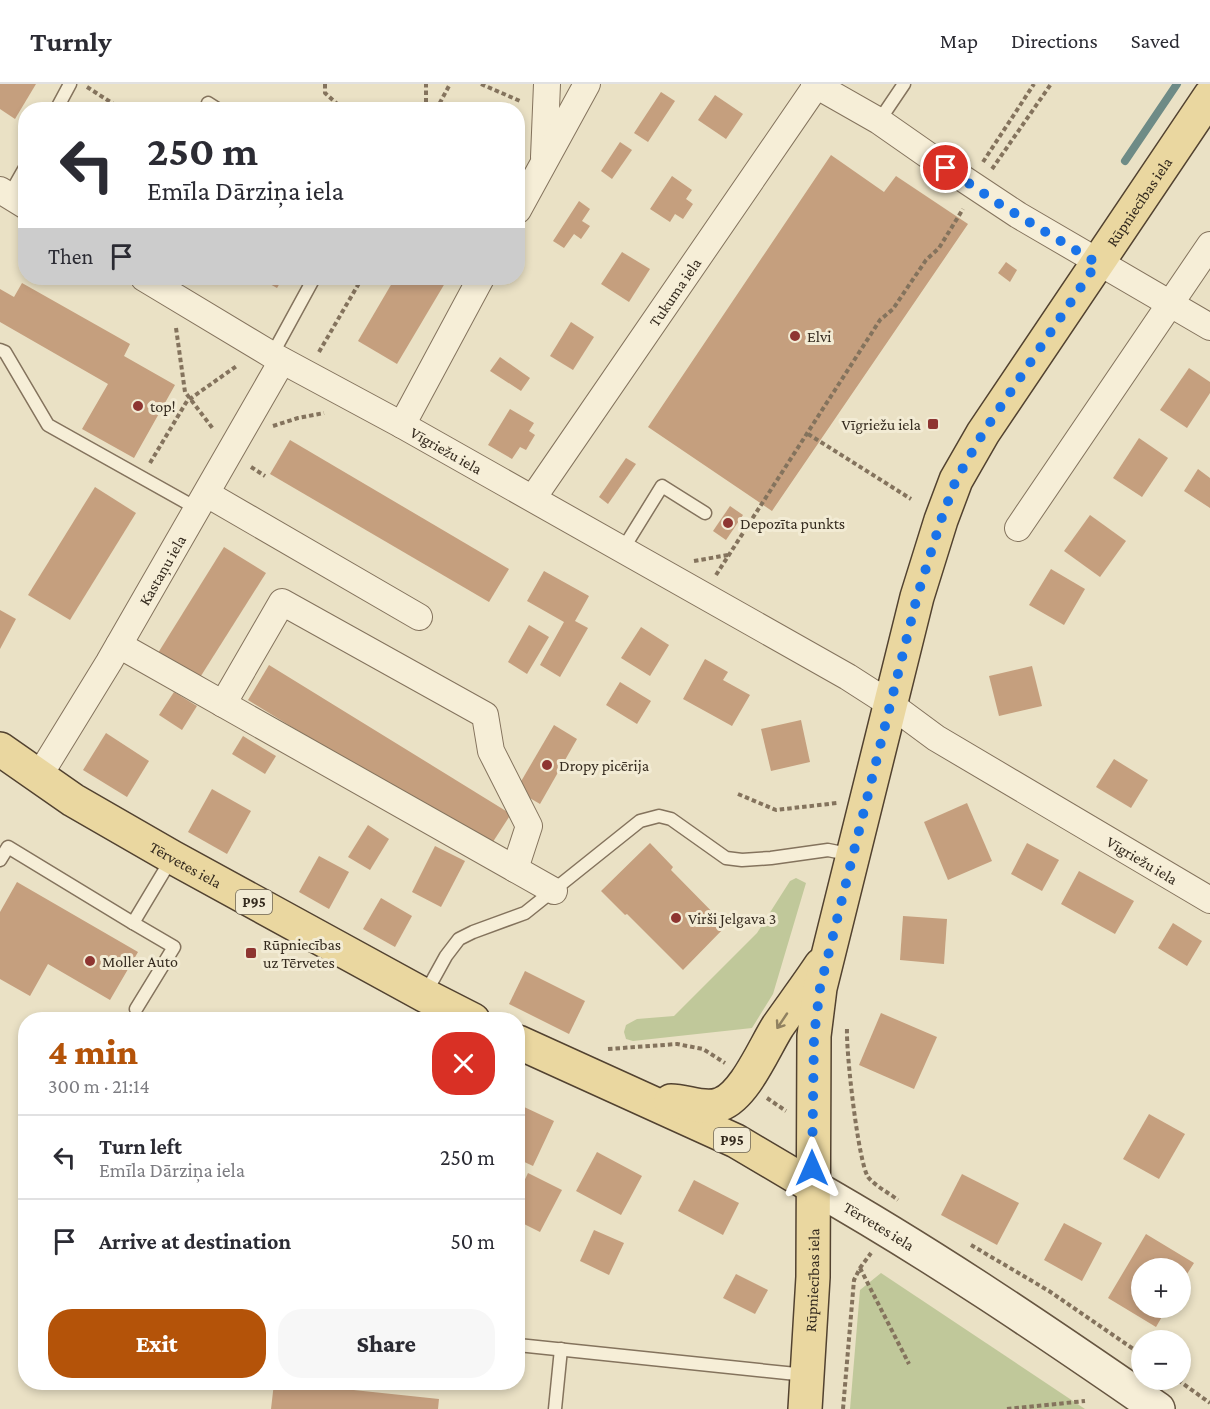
<!DOCTYPE html>
<html lang="en">
<head>
<meta charset="utf-8">
<style>
  :root { --surface:#fff; --page:#f7f7f7; --text:#2b2b33; --muted:#7c7c81; --line:#e1e1e2; --accent:#b45309 }
  body { margin:0; font-family:"Crimson Pro",serif; background:var(--page); color:var(--text); height:100vh; display:flex; flex-direction:column; font-size:22px; white-space:nowrap }
  * { box-sizing:border-box; margin:0 }
  p { font-size:20px; color:var(--muted) }
  .icon { flex:none; width:33px; height:33px; fill:none; stroke:currentColor; stroke-width:2; stroke-linecap:round; stroke-linejoin:round }
  .map { position:relative; flex:1; overflow:hidden }
  .panel { position:absolute; left:18px; top:928px; width:507px; height:378px; display:flex; flex-direction:column; background:var(--surface); border-radius:24px; box-shadow:0 3px 9px #0003 }
  .panel>* { flex:none }
  .guide { position:absolute; left:18px; top:18px; width:507px; height:183px; border-radius:24px; box-shadow:0 3px 9px #0003; background:#fff; color:var(--text); overflow:hidden }
  .buttons { position:absolute; left:1131px; top:1174px; display:grid; gap:12px }
  .buttons a { display:grid; place-items:center; width:60px; height:60px; border-radius:50%; background:var(--surface); box-shadow:0 3px 9px #0003; font-size:30px }
  .pin { position:absolute; display:grid; place-items:center; width:51px; height:51px; color:#fff; margin:-26px; border:3px solid #fff; border-radius:50%; box-shadow:0 2px 6px #0007 }
  .me { position:absolute; width:66px; margin:-33px; rotate:0deg; stroke-linejoin:round; filter:drop-shadow(0 0 4px #0008) }
  .turn { display:flex; align-items:center; gap:21px; height:126px; padding:0 30px; font-size:27px }
  .turn .icon { width:78px; height:78px; stroke-width:2.5 }
  .turn b { display:block; font-size:42px; line-height:51px }
  .then { display:flex; align-items:center; height:57px; padding:0 30px; background:#0003; gap:12px; font-size:22px }
  .round { display:grid; place-items:center; flex:none; width:63px; height:63px; border-radius:24px; background:var(--page) }
  .headline { display:flex; align-items:center; justify-content:space-between; height:102px; padding:0 30px }
  h1 { font-size:36px; font-weight:800; line-height:45px; color:var(--accent) }
  .button { display:flex; gap:12px; margin-top:auto; padding:12px 30px }
  .button a { flex:1; height:69px; border-radius:24px; background:var(--accent); color:#fff; font-size:24px; font-weight:800; line-height:69px; text-align:center }
  .button a+a { background:var(--page); color:var(--text) }
  ul { padding:0; list-style:none }
  li { display:flex; align-items:center; gap:18px; height:84px; padding:0 30px; border-top:2px solid var(--line) }
  li div { flex:1 }
  li b { display:block; font-size:22px }
  li em { font-style:normal }
  header { display:flex; align-items:center; gap:36px; box-sizing:border-box; height:84px; padding:0 30px; background:var(--surface); border-bottom:2px solid var(--line) }
  header strong { font-size:28px }
  nav { display:flex; gap:33px; margin-inline-start:auto; font-size:21px }
  .map>svg:first-child { display:block }
  .green { fill:#c0c89a }
  .lines { fill:none; stroke-linecap:round; stroke-linejoin:round }
  .stream { stroke:#6e8b86; stroke-width:8 }
  .building { fill:#c59f7e }
  .lane-casing { stroke:#84735d; stroke-width:15 }
  .street-casing { stroke:#84735d; stroke-width:28 }
  .secondary-casing { stroke:#665540; stroke-width:36 }
  .primary-casing { stroke:#524230; stroke-width:36 }
  .path { stroke:#84735d; stroke-width:4; stroke-dasharray:4.5 3; stroke-linecap:butt }
  .lane { stroke:#f6eed7; stroke-width:12 }
  .street { stroke:#f6eed7; stroke-width:26 }
  .secondary { stroke:#f6eed7; stroke-width:33 }
  .primary { stroke:#ead7a0; stroke-width:33 }
  .oneway { stroke:#908160 }
  .route { stroke:#1a73e8; stroke-width:10; stroke-dasharray:0 18 }
  .poi-dot { fill:#8e3531; stroke:#f2ebd4; stroke-width:2 }
  .labels { text-anchor:middle; dominant-baseline:central; stroke-width:6; stroke-linejoin:round; paint-order:stroke }
  .shield { fill:#f2ebd4; stroke:#6e6555; stroke-width:1.5 }
  .shield-label { font-size:15px; font-weight:bold; fill:#352b1f }
  .street-label { font-size:16px; fill:#352b1f; stroke:#f2ebd4 }
  .poi-label { font-size:16px; fill:#352b1f; stroke:#f2ebd4; text-anchor:start }
</style>
</head>
<body>
<header>
<strong>Turnly</strong>
<nav><a>Map</a><a>Directions</a><a>Saved</a></nav>
</header>
<div class="map">
<svg width="1210" height="1325" viewBox="0 0 1210 1325">
  <rect width="100%" height="100%" fill="#eae1c5"/>
  <g class="green">
    <path d="M796 794 806 799 773 910 752 944 633 957 626 955 624 948 626 941 637 935 674 932 757 849 790 797Z"/>
    <path d="M881 1189 1085 1325H850L860 1206Z"/>
  </g>
  <g class="lines">
    <path class="stream" d="M1125 77 1177 0"/>
  </g>
  <g class="building">
    <path d="M0 0H36L15 35 0 25Z"/>
    <path d="M661 8 675 17 648 58 634 49Z"/>
    <path d="M715 11 743 30 726 55 698 36Z"/>
    <path d="M620 58 632 66 612 95 601 87Z"/>
    <path d="M831 71 884 108 896 92 968 140 772 427 648 343Z"/>
    <path d="M672 92 692 106 686 115 693 120 683 135 675 130 670 138 650 125Z"/>
    <path d="M579 117 590 125 582 137 590 142 581 155 574 150 564 164 553 157Z"/>
    <path d="M622 168 650 185 629 218 601 200Z"/>
    <path d="M1006 178 1017 186 1010 198 998 189Z"/>
    <path d="M259 194H283L277 204Z"/>
    <path d="M395 194H448L397 280 358 257Z"/>
    <path d="M22 199 130 260 124 272 175 301 134 374 82 345 108 300 0 238V205L14 213Z"/>
    <path d="M571 238 594 253 573 286 550 272Z"/>
    <path d="M500 273 530 294 521 307 490 287Z"/>
    <path d="M1189 284 1210 298V309L1187 344 1160 326Z"/>
    <path d="M510 325 534 339 529 347 535 351 526 366 520 363 512 375 488 361Z"/>
    <path d="M1139 354 1168 374 1142 413 1113 394Z"/>
    <path d="M290 356 509 485 489 518 270 390Z"/>
    <path d="M626 374 636 380 608 420 599 413Z"/>
    <path d="M1198 385 1210 394V424L1184 407Z"/>
    <path d="M95 403 136 429 70 536 28 511Z"/>
    <path d="M730 422 743 431 726 456 713 447Z"/>
    <path d="M1090 431 1126 457 1100 493 1064 467Z"/>
    <path d="M224 463 266 489 199 595 158 569Z"/>
    <path d="M1051 485 1085 505 1064 541 1029 521Z"/>
    <path d="M544 487 589 512 575 537 588 544 560 593 540 581 564 538 527 517Z"/>
    <path d="M0 526 16 535 0 565Z"/>
    <path d="M529 541 549 553 527 590 508 578Z"/>
    <path d="M641 543 669 561 650 592 621 574Z"/>
    <path d="M705 575 728 588 723 596 750 611 732 642 683 615Z"/>
    <path d="M269 581 511 730 489 764 248 616Z"/>
    <path d="M1032 582 1042 622 999 632 989 592Z"/>
    <path d="M620 598 651 617 637 640 606 621Z"/>
    <path d="M174 608 197 622 182 646 159 631Z"/>
    <path d="M801 636 810 678 771 687 761 645Z"/>
    <path d="M554 641 577 655 540 720 516 706Z"/>
    <path d="M106 649 149 677 127 713 83 686Z"/>
    <path d="M243 652 276 672 265 690 232 670Z"/>
    <path d="M1114 675 1148 696 1131 724 1096 703Z"/>
    <path d="M212 705 251 727 227 770 188 748Z"/>
    <path d="M967 719 992 777 948 796 924 738Z"/>
    <path d="M368 741 389 755 370 786 348 773Z"/>
    <path d="M650 759 673 783 671 786 726 842 683 886 627 830 625 831 601 807Z"/>
    <path d="M1027 759 1059 776 1042 807 1011 790Z"/>
    <path d="M435 762 465 777 441 823 412 808Z"/>
    <path d="M319 772 349 788 329 825 299 808Z"/>
    <path d="M1079 787 1134 817 1115 850 1061 820Z"/>
    <path d="M17 798 138 868 110 916 48 880 30 912 0 895V828Z"/>
    <path d="M381 814 412 832 395 863 363 845Z"/>
    <path d="M903 832 947 835 944 880 900 876Z"/>
    <path d="M1173 839 1202 857 1187 882 1158 864Z"/>
    <path d="M525 887 585 917 569 950 509 920Z"/>
    <path d="M881 929 937 953 914 1005 859 981Z"/>
    <path d="M522 1022 554 1037 533 1082 518 1075V1032Z"/>
    <path d="M1149 1030 1185 1050 1159 1095 1123 1075Z"/>
    <path d="M597 1068 642 1092 621 1131 576 1107Z"/>
    <path d="M528 1089 562 1106 540 1148 518 1137V1110Z"/>
    <path d="M962 1090 1019 1119 997 1161 941 1131Z"/>
    <path d="M694 1096 739 1119 723 1151 678 1127Z"/>
    <path d="M1064 1139 1102 1159 1082 1197 1044 1176Z"/>
    <path d="M594 1146 624 1159 609 1191 580 1177Z"/>
    <path d="M1146 1150 1194 1179 1180 1201V1185H1142V1224H1167L1156 1243 1108 1214Z"/>
    <path d="M736 1190 768 1206 755 1230 723 1214Z"/>
    <path d="M274 1299H345L344 1305 439 1315 438 1325H271Z"/>
  </g>
  <g class="lines">
    <g class="lane-casing">
      <g id="lane">
        <path d="M208 19 219 26"/>
        <path d="M56 26 70 0"/>
        <path d="M879 37 904 0"/>
        <path d="M9 112 26 82"/>
        <path d="M0 266 5 268 48 341 198 425"/>
        <path d="M272 271 314 194"/>
        <path d="M623 465 662 402 705 429"/>
        <path d="M0 776 8 763 133 839 172 774"/>
        <path d="M133 839 174 863 136 925"/>
        <path d="M425 910 446 872 459 855 473 848 525 829 640 737 659 732 671 735 726 774 742 776 771 774 828 766 853 771"/>
        <path d="M518 1261 806 1291"/>
        <path d="M555 1325 561 1265"/>
      </g>
    </g>
    <g class="street-casing">
      <g id="street">
        <path d="M814 0 879 37 932 74 1018 131 1210 243"/>
        <path d="M544 73 547 0"/>
        <path d="M0 106 26 122"/>
        <path d="M518 126 587 0"/>
        <path id="s1" d="M144 194 272 271 402 341 848 593 890 620 936 654 1210 816"/>
        <path d="M402 341 481 194"/>
        <path d="M207 410 419 533"/>
        <path id="s2" d="M533 414 816 2"/>
        <path d="M1018 444 1210 161"/>
        <path d="M119 561 554 807"/>
        <path d="M223 620 282 518 485 631 491 667 529 742 515 785"/>
        <path id="s3" d="M39 692 109 578 282 277"/>
      </g>
    </g>
    <g class="secondary-casing">
      <g id="secondary">
        <path id="s4" d="M812 1102C932 1170 1045 1247 1158 1325"/>
      </g>
    </g>
    <g class="primary-casing">
      <g id="primary">
        <path id="s5" d="M0 665 73 716 172 773 424 911 473 936"/>
        <path d="M518 958 736 1057 812 1102"/>
        <path d="M671 1017C687 1017 705 1027 721 1020 745 1011 764 964 778 942 792 922 807 902 821 881"/>
        <path id="s6" d="M805 1325 813 1193 814 952 820 904 917 513 941 436 956 396 983 349 1210 12"/>
      </g>
    </g>
    <g class="path">
      <path d="M325 0V9L344 26"/>
      <path d="M481 0 520 17"/>
      <path d="M87 3 123 26"/>
      <path d="M379 26H394"/>
      <path d="M426 26V0"/>
      <path d="M436 26 450 0"/>
      <path d="M983 78 1034 0"/>
      <path d="M992 85 1051 0"/>
      <path d="M176 244 185 308 214 346"/>
      <path d="M319 268 362 194"/>
      <path d="M273 342 298 334 324 329"/>
      <path d="M808 350 911 415"/>
      <path d="M150 379 187 317 238 281"/>
      <path d="M251 383 265 392"/>
      <path d="M694 477 728 471"/>
      <path d="M716 491 880 236 893 225 926 176 939 164 963 125"/>
      <path d="M738 710 776 726 837 719"/>
      <path d="M847 945C846 968 858 1077 868 1093 875 1102 889 1109 898 1116"/>
      <path d="M608 965 677 960 703 965 725 979"/>
      <path d="M767 1014 786 1027"/>
      <path d="M971 1161 1049 1207 1142 1271"/>
      <path d="M860 1184 909 1280"/>
      <path d="M1178 1296 1210 1319"/>
      <path d="M843 1325 854 1196 860 1184 871 1169"/>
      <path d="M1007 1325 1085 1317"/>
    </g>
    <use href="#lane" class="lane"/>
    <use href="#street" class="street"/>
    <use href="#secondary" class="secondary"/>
    <use href="#primary" class="primary"/>
  </g>
  <defs><path id="oneway-shaft" d="M-6 0H5M1.5-3L5.5 0L1.5 3" fill="none" stroke-width="1.6" stroke-linecap="round" stroke-linejoin="round" transform="scale(1.5)"/></defs>
  <use class="oneway" href="#oneway-shaft" transform="translate(782 937) rotate(124)"/>
  <g class="lines">
    <path class="route" d="M812 1084 814 952 820 904 917 513 941 436 956 396 983 349 1097 179 1001 121 946 84"/>
  </g>
  <g class="poi-dot">
    <circle cx="795" cy="252" r="6"/>
    <circle cx="138" cy="322" r="6"/>
    <rect x="927" y="334" width="12" height="12" rx="3"/>
    <circle cx="728" cy="439" r="6"/>
    <circle cx="547" cy="681" r="6"/>
    <circle cx="676" cy="834" r="6"/>
    <rect x="245" y="863" width="12" height="12" rx="3"/>
    <circle cx="90" cy="877" r="6"/>
  </g>
  <g class="labels">
    <g class="shield">
      <rect x="236" y="806" width="36" height="24" rx="4.5"/>
      <rect x="714" y="1044" width="36" height="24" rx="4.5"/>
    </g>
    <g class="shield-label">
      <text x="254" y="818">P95</text>
      <text x="732" y="1056">P95</text>
    </g>
    <g class="street-label">
      <text stroke="none"><textPath href="#s6" startOffset="1281">Rūpniecības iela</textPath></text>
      <text stroke="none"><textPath href="#s2" startOffset="250">Tukuma iela</textPath></text>
      <text stroke="none"><textPath href="#s1" startOffset="348">Vīgriežu iela</textPath></text>
      <text stroke="none"><textPath href="#s3" startOffset="240">Kastaņu iela</textPath></text>
      <text stroke="none"><textPath href="#s1" startOffset="1156">Vīgriežu iela</textPath></text>
      <text stroke="none"><textPath href="#s5" startOffset="219">Tērvetes iela</textPath></text>
      <text stroke="none"><textPath href="#s4" startOffset="78">Tērvetes iela</textPath></text>
      <text stroke="none"><textPath href="#s6" startOffset="129">Rūpniecības iela</textPath></text>
    </g>
    <g class="poi-label">
      <text x="807" y="252">Elvi</text>
      <text x="150" y="322">top!</text>
      <text x="921" y="340" text-anchor="end">Vīgriežu iela</text>
      <text x="740" y="439">Depozīta punkts</text>
      <text x="559" y="681">Dropy picērija</text>
      <text x="688" y="834">Virši Jelgava 3</text>
      <text x="263" y="860">Rūpniecības<tspan x="263" dy="18">uz Tērvetes</tspan></text>
      <text x="102" y="877">Moller Auto</text>
    </g>
  </g>
</svg>
<div class="buttons">
<a>+</a>
<a>−</a>
</div>
<div class="pin" style="left:946px;top:84px;background:#d93025"><svg class="icon" aria-label="arrive" viewBox="0 0 24 24"><path d="M6 21V4h12l-3 4 3 4H6"/></svg></div>
<svg class="me" style="left:812px;top:1084px" viewBox="-20 -20 40 40"><path d="M0-17L14 15 0 8-14 15z" fill="#1a73e8" stroke="#fff" stroke-width="4"/></svg>
<div class="guide">
<div class="turn"><svg class="icon" aria-label="left" viewBox="0 0 24 24"><path d="M17 20v-9H6M10 6l-5 5 5 5"/></svg><div><b>250 m</b>Emīla Dārziņa iela</div></div>
<div class="then">Then<svg class="icon" aria-label="arrive" viewBox="0 0 24 24"><path d="M6 21V4h12l-3 4 3 4H6"/></svg></div>
</div>
<section class="panel">
<div class="headline"><div><h1>4 min</h1><p>300 m · 21:14</p></div><a class="round" style="background:#d93025;color:#fff"><svg class="icon" aria-label="close" viewBox="0 0 24 24"><path d="M6 6l12 12M18 6L6 18"/></svg></a></div>
<ul>
<li><svg class="icon" aria-label="left" viewBox="0 0 24 24"><path d="M17 20v-9H6M10 6l-5 5 5 5"/></svg><div><b>Turn left</b><p>Emīla Dārziņa iela</p></div><em>250 m</em></li>
<li><svg class="icon" aria-label="arrive" viewBox="0 0 24 24"><path d="M6 21V4h12l-3 4 3 4H6"/></svg><div><b>Arrive at destination</b></div><em>50 m</em></li>
</ul>
<div class="button"><a>Exit</a><a>Share</a></div>
</section>
</div>
</body>
</html>
